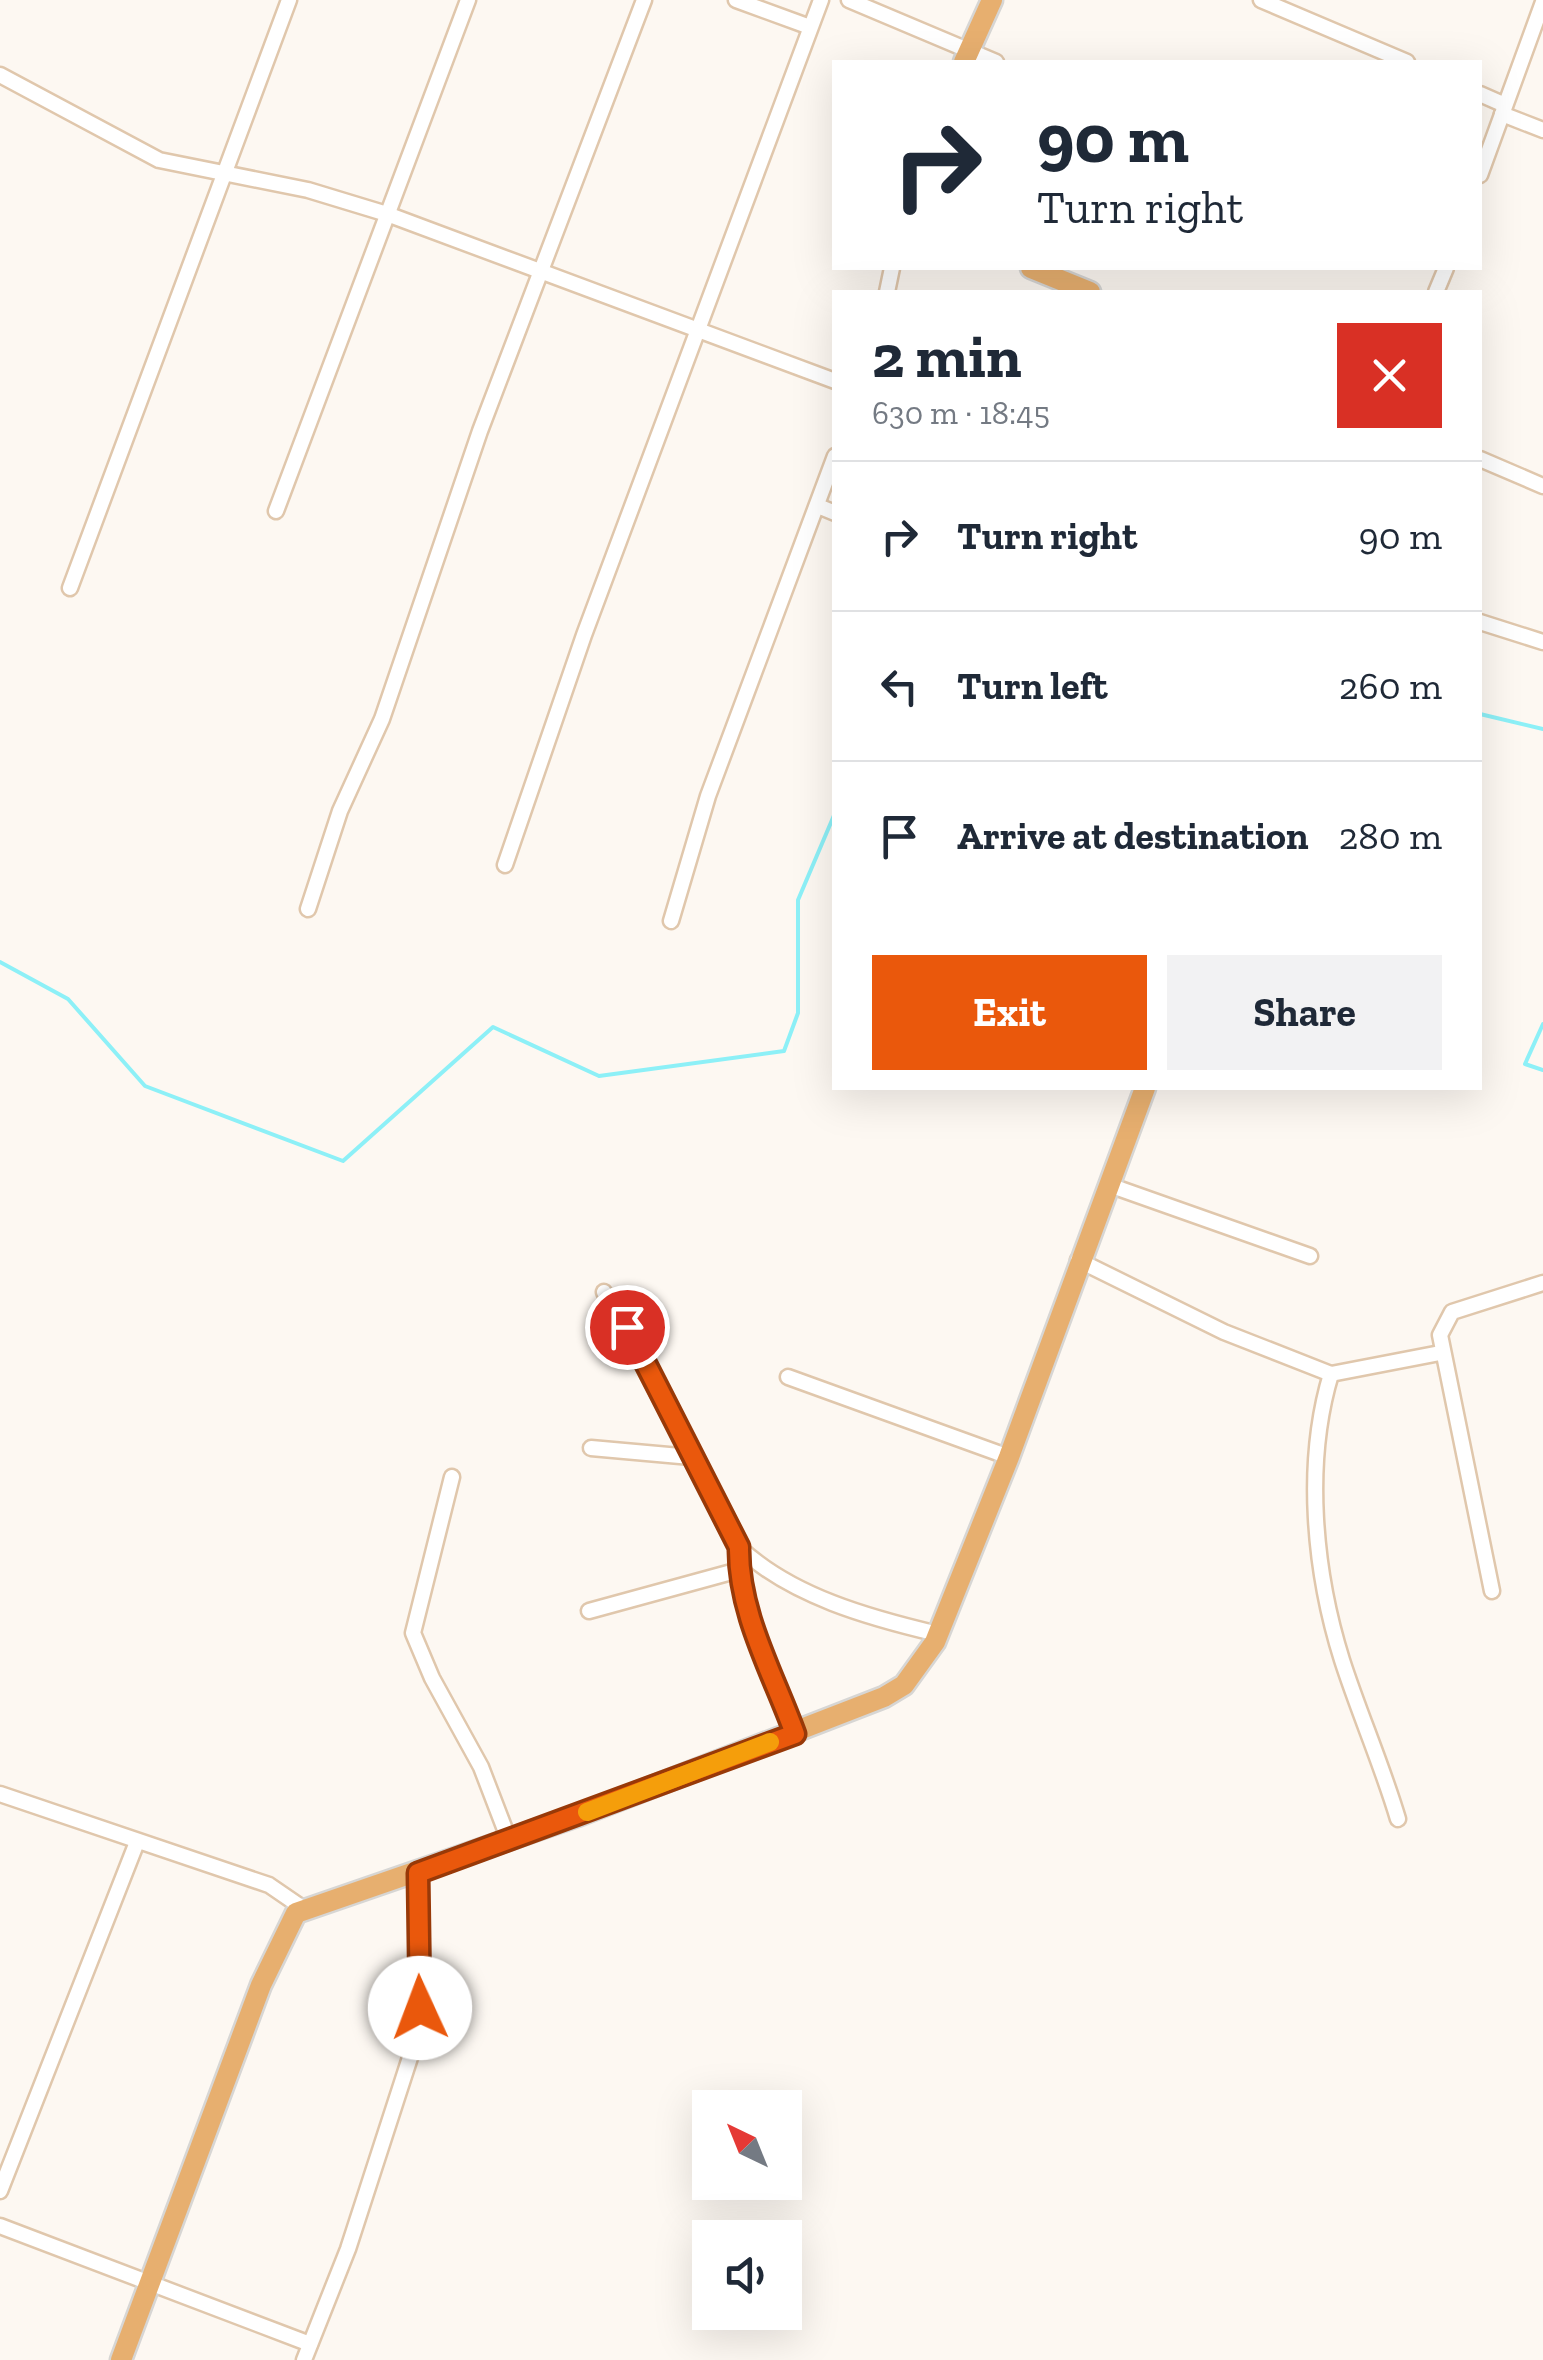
<!DOCTYPE html>
<html lang="en">
<head>
<meta charset="utf-8">
<style>
  :root { --surface:#fff; --page:#f2f2f3; --text:#1f2937; --muted:#747a83; --line:#e0e1e3; --accent:#ea580c }
  body { margin:0; font-family:"Zilla Slab",serif; background:var(--page); color:var(--text); height:100vh; display:flex; flex-direction:column; font-size:38px; white-space:nowrap }
  * { box-sizing:border-box; margin:0 }
  p { font-size:32px; color:var(--muted) }
  .icon { flex:none; width:55px; height:55px; fill:none; stroke:currentColor; stroke-width:2; stroke-linecap:round; stroke-linejoin:round }
  .map { position:relative; flex:1; overflow:hidden }
  .details { position:absolute; left:832px; top:290px; width:650px; height:800px; display:flex; flex-direction:column; background:var(--surface); border-radius:0px; box-shadow:0 10px 40px #0002 }
  .details>* { flex:none }
  .guide { position:absolute; left:832px; top:60px; width:650px; height:210px; border-radius:0px; box-shadow:0 10px 40px #0002; background:#fff; color:var(--text); overflow:hidden }
  .needle { width:65px; rotate:317deg }
  .buttons { position:absolute; left:692px; top:2090px; display:grid; gap:20px }
  .buttons a { display:grid; place-items:center; width:110px; height:110px; border-radius:0px; background:var(--surface); box-shadow:0 10px 40px #0002; font-size:50px }
  .pin { position:absolute; display:grid; place-items:center; width:85px; height:85px; color:#fff; margin:-42px; border:5px solid #fff; border-radius:50%; box-shadow:0 2px 10px #0007 }
  .me { position:absolute; width:110px; margin:-55px; rotate:358deg; stroke-linejoin:round; filter:drop-shadow(0 0 8px #0008) }
  .turn { display:flex; align-items:center; gap:35px; height:210px; padding:0 40px; font-size:45px }
  .turn .icon { width:130px; height:130px; stroke-width:2.5 }
  .turn b { display:block; font-size:70px; line-height:85px }
  .round { display:grid; place-items:center; flex:none; width:105px; height:105px; border-radius:0px; background:var(--page) }
  .headline { display:flex; align-items:center; justify-content:space-between; height:170px; padding:0 40px }
  h1 { font-size:60px; font-weight:700; line-height:75px }
  .primary-button { display:flex; gap:20px; margin-top:auto; padding:20px 40px }
  .primary-button a { flex:1; height:115px; border-radius:0px; background:var(--accent); color:#fff; font-size:40px; font-weight:700; line-height:115px; text-align:center }
  .primary-button a+a { background:var(--page); color:var(--text) }
  ul { padding:0; list-style:none }
  li { display:flex; align-items:center; gap:30px; height:150px; padding:0 40px; border-top:2px solid var(--line) }
  li div { flex:1 }
  li b { display:block; font-size:38px }
  li em { font-style:normal }
  .map>svg:first-child { display:block }
  .lines { fill:none; stroke-linecap:round; stroke-linejoin:round }
  .stream { stroke:#8df0f7; stroke-width:4 }
  .minor-casing { stroke:#e0c7ac; stroke-width:19 }
  .highway-casing { stroke:#d7d6d4; stroke-width:25 }
  .minor { stroke:#fff; stroke-width:14 }
  .highway { stroke:#e7af6f; stroke-width:20 }
  .route-casing { stroke:#983908; stroke-width:25 }
  .route { stroke:#ea580c; stroke-width:18 }
  .slow { stroke:#f59e0b; stroke-width:18 }
</style>
</head>
<body>
<div class="map">
<svg width="1543" height="2360" viewBox="0 0 1543 2360">
  <rect width="100%" height="100%" fill="#fdf8f2"/>
  <g class="lines">
    <g class="stream">
      <path d="M1480 714 1543 729"/>
      <path d="M0 962 68 999 145 1086 343 1161 493 1027 599 1076 784 1051 798 1013V900L835 813"/>
      <path d="M1543 1024 1525 1064 1543 1070"/>
    </g>
    <g class="minor-casing">
      <g id="minor">
        <path d="M736 0 810 27"/>
        <path d="M849 0 996 62"/>
        <path d="M1261 0 1407 62"/>
        <path d="M0 75 159 160 308 190 387 214 835 381"/>
        <path d="M1480 94 1505 105"/>
        <path d="M1502 114 1543 130"/>
        <path d="M1480 175 1543 2"/>
        <path d="M887 292 892 268"/>
        <path d="M1436 292 1446 268"/>
        <path d="M1480 459 1543 486"/>
        <path d="M818 506 835 513"/>
        <path d="M276 511 468 0"/>
        <path d="M70 588 289 0"/>
        <path d="M1480 622 1543 642"/>
        <path d="M505 865 584 635 821 0"/>
        <path d="M308 909 340 811 382 719 480 431 644 0"/>
        <path d="M671 921 708 796 835 456"/>
        <path d="M1109 1185 1310 1256"/>
        <path d="M1078 1260 1224 1332 1331 1374 1440 1353"/>
        <path d="M604 1292 739 1547C737 1613 773 1673 795 1733"/>
        <path d="M1331 1374C1304 1463 1314 1571 1342 1660 1359 1713 1382 1765 1398 1819"/>
        <path d="M788 1377 1009 1457"/>
        <path d="M591 1448 691 1457"/>
        <path d="M452 1477 413 1633 432 1678 481 1767 509 1840"/>
        <path d="M739 1547C790 1596 870 1618 938 1634"/>
        <path d="M1492 1591 1440 1335 1452 1312 1543 1283"/>
        <path d="M589 1611 739 1570"/>
        <path d="M0 1794 269 1885 304 1909"/>
        <path d="M0 2191 137 1842"/>
        <path d="M0 2226 310 2344"/>
        <path d="M304 2360 348 2249 417 2036 418 1873"/>
      </g>
    </g>
    <g class="highway-casing">
      <g id="highway">
        <path d="M964 62 992 0"/>
        <path d="M1031 268 1090 292"/>
        <path d="M121 2360 261 1985 296 1913 577 1816 884 1697 904 1685 935 1642 1009 1457 1145 1088"/>
      </g>
    </g>
    <use href="#minor" class="minor"/>
    <use href="#highway" class="highway"/>
  </g>
  <g class="lines">
    <g class="route-casing">
      <path id="route" d="M420 2008 418 1873 795 1734C773 1673 738 1613 739 1547L627 1327"/>
    </g>
    <use href="#route" class="route"/>
    <path class="slow" d="M587 1812 770 1742"/>
  </g>
</svg>
<div class="buttons">
<a><svg class="needle" viewBox="-14 -14 28 28"><path d="M0-13l5 13h-10z" fill="#e53935"/><path d="M0 13l5-13h-10z" fill="#747a83"/></svg></a>
<a><svg class="icon" aria-label="sound" viewBox="0 0 24 24"><path d="M4 9h4l5-4v14l-5-4H4zM17 9q2 3 0 6"/></svg></a>
</div>
<div class="pin" style="left:627px;top:1327px;background:#d93025"><svg class="icon" aria-label="arrive" viewBox="0 0 24 24"><path d="M6 21V4h12l-3 4 3 4H6"/></svg></div>
<svg class="me" style="left:420px;top:2008px" viewBox="-20 -20 40 40"><circle r="19" fill="#fff"/><path d="M0-13L10 11 0 6-10 11z" fill="#ea580c"/></svg>
<div class="guide">
<div class="turn"><svg class="icon" aria-label="right" viewBox="0 0 24 24"><path d="M7 20v-9h11M14 6l5 5-5 5"/></svg><div><b>90 m</b>Turn right</div></div>
</div>
<section class="details">
<div class="headline"><div><h1>2 min</h1><p>630 m · 18:45</p></div><a class="round" style="background:#d93025;color:#fff"><svg class="icon" aria-label="close" viewBox="0 0 24 24"><path d="M6 6l12 12M18 6L6 18"/></svg></a></div>
<ul>
<li><svg class="icon" aria-label="right" viewBox="0 0 24 24"><path d="M7 20v-9h11M14 6l5 5-5 5"/></svg><div><b>Turn right</b></div><em>90 m</em></li>
<li><svg class="icon" aria-label="left" viewBox="0 0 24 24"><path d="M17 20v-9H6M10 6l-5 5 5 5"/></svg><div><b>Turn left</b></div><em>260 m</em></li>
<li><svg class="icon" aria-label="arrive" viewBox="0 0 24 24"><path d="M6 21V4h12l-3 4 3 4H6"/></svg><div><b>Arrive at destination</b></div><em>280 m</em></li>
</ul>
<div class="primary-button"><a>Exit</a><a>Share</a></div>
</section>
</div>
</body>
</html>
